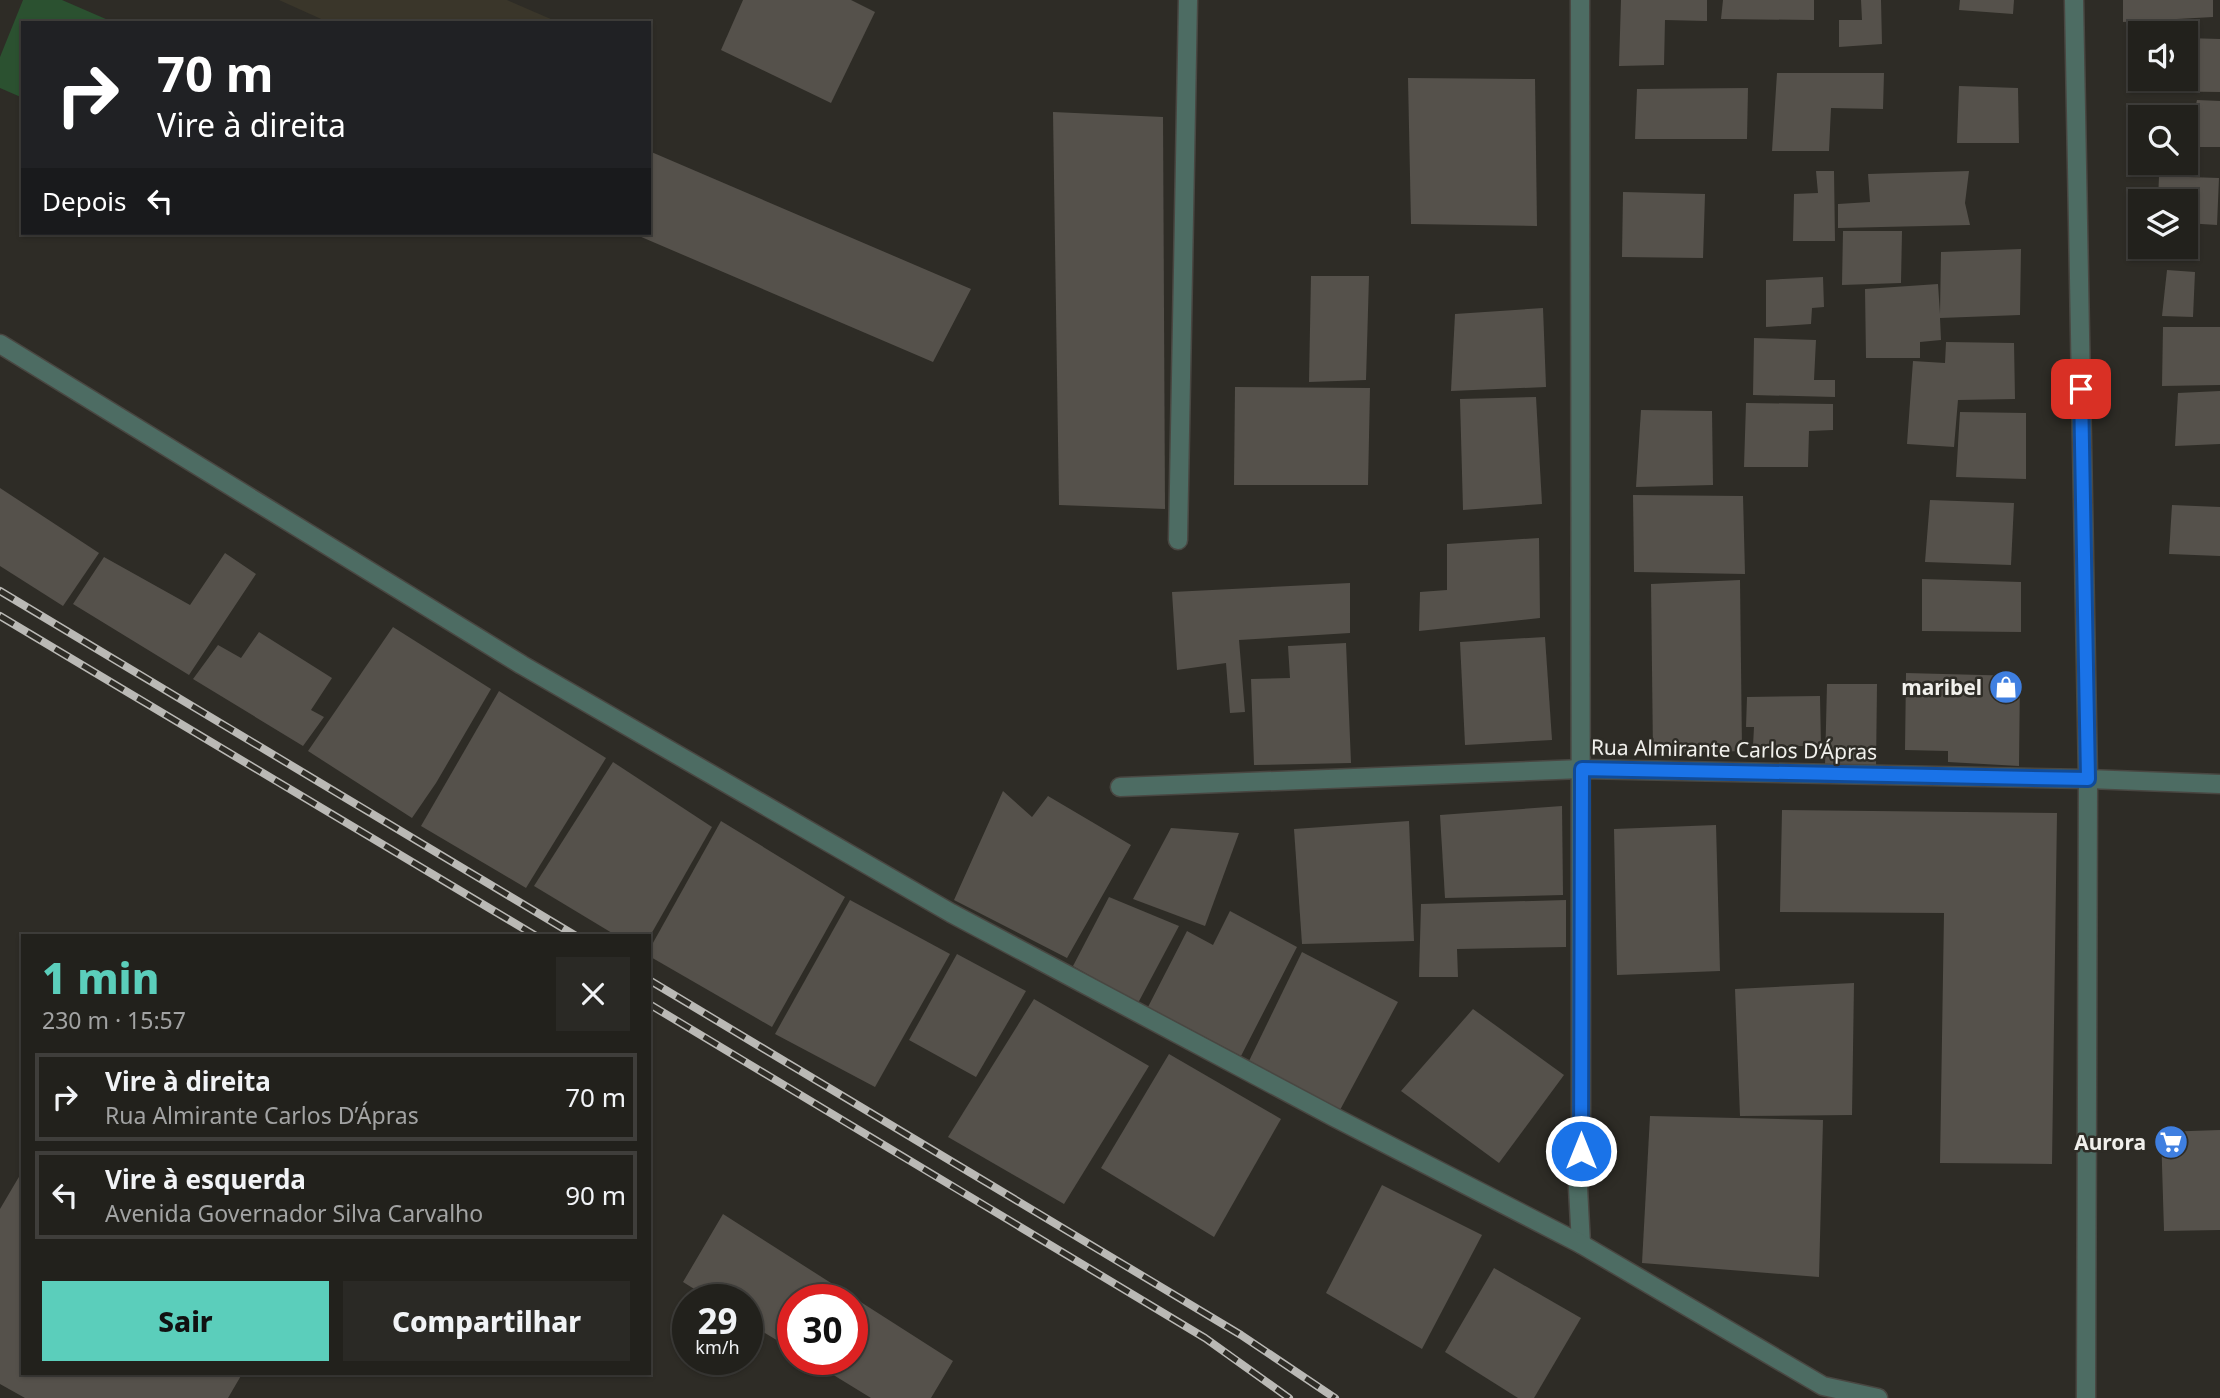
<!DOCTYPE html>
<html lang="pt">
<head>
<meta charset="utf-8">
<style>
  :root { --surface:#22211c; --page:#2a2925; --text:#f1f3f6; --muted:#a2a3a3; --line:#3f3e3b; --accent:#5bcebb }
  body { margin:0; font-family:"Noto Sans",sans-serif; background:var(--page); color:var(--text); height:100vh; display:flex; flex-direction:column; font-size:26px; white-space:nowrap }
  * { box-sizing:border-box; margin:0 }
  p { font-size:23px; color:var(--muted) }
  .icon { flex:none; width:38px; height:38px; fill:none; stroke:currentColor; stroke-width:2; stroke-linecap:round; stroke-linejoin:round }
  .map { position:relative; flex:1; overflow:hidden }
  .panel { position:absolute; left:21px; top:934px; width:630px; height:441px; display:flex; flex-direction:column; background:var(--surface); border-radius:0px; box-shadow:0 2px 5px #0004,0 0 0 2px var(--line) }
  .panel>* { flex:none }
  .top-card { position:absolute; left:21px; top:21px; width:630px; height:214px; border-radius:0px; box-shadow:0 2px 5px #0004,0 0 0 2px var(--line); background:#202124; color:#fff; overflow:hidden }
  .buttons { position:absolute; left:2128px; top:21px; display:grid; gap:14px }
  .buttons a { display:grid; place-items:center; width:70px; height:70px; border-radius:0px; background:var(--surface); box-shadow:0 2px 5px #0004,0 0 0 2px var(--line); font-size:35px }
  .speed { position:absolute; left:672px; top:1284px; display:flex; gap:14px; font-size:35px; font-weight:700; text-align:center }
  .speed>* { display:grid; place-content:center; width:91px; height:91px; border-radius:50%; background:var(--surface); box-shadow:0 2px 5px #0004,0 0 0 2px var(--line); line-height:1 }
  .speed small { font-size:18px; font-weight:400 }
  .speed .limit { border:10px solid #d22; background:#fff; color:#111 }
  .pin { position:absolute; display:grid; place-items:center; width:60px; height:60px; color:#fff; margin:-30px; border-radius:14px; box-shadow:0 4px 10px #0006 }
  .me { position:absolute; width:77px; margin:-38px; rotate:0deg; stroke-linejoin:round; filter:drop-shadow(0 0 5px #0008) }
  .turn { display:flex; align-items:center; gap:24px; height:147px; padding:0 21px; font-size:32px }
  .turn .icon { width:91px; height:91px; stroke-width:2.5 }
  .turn b { display:block; font-size:49px; line-height:60px }
  .then { display:flex; align-items:center; height:66px; padding:0 21px; background:#0003; gap:14px; font-size:26px }
  .round { display:grid; place-items:center; flex:none; width:74px; height:74px; border-radius:0px; background:var(--page) }
  .overview { display:flex; align-items:center; justify-content:space-between; height:119px; padding:0 21px }
  h1 { font-size:42px; font-weight:800; line-height:52px; color:var(--accent) }
  .primary-button { display:flex; gap:14px; margin-top:auto; padding:14px 21px }
  .primary-button a { flex:1; height:80px; border-radius:0px; background:var(--accent); color:#111; font-size:28px; font-weight:800; line-height:80px; text-align:center }
  .primary-button a+a { background:var(--page); color:var(--text) }
  ul { padding:0; list-style:none }
  li { display:flex; align-items:center; gap:21px; height:88px; margin:0 14px 10px; padding:0 7px; border:4px solid var(--line); border-radius:0px }
  li div { flex:1 }
  li b { display:block; font-size:26px }
  li em { font-style:normal }
  .map>svg:first-child { display:block }
  .built { fill:#3a362a }
  .green { fill:#2b5130 }
  .building { fill:#55514b }
  .lines { fill:none; stroke-linecap:round; stroke-linejoin:round }
  .minor-casing { stroke:#494742; stroke-width:21 }
  .tertiary-casing { stroke:#494742; stroke-width:21 }
  .minor { stroke:#4d6c63; stroke-width:18 }
  .tertiary { stroke:#4d6c63; stroke-width:18 }
  .rail-casing { stroke:#bab9b5; stroke-width:8 }
  .rail { stroke:#2e2c26; stroke-width:5; stroke-dasharray:16; stroke-linecap:butt }
  .route-casing { stroke:#114b97; stroke-width:18 }
  .route { stroke:#1a73e8; stroke-width:12 }
  .labels { text-anchor:middle; dominant-baseline:central; stroke-width:5; stroke-linejoin:round; paint-order:stroke }
  .poi-label { font-size:21px; font-weight:bold; fill:#f1f0ec; stroke:#2e2c26; text-anchor:end }
  .street-label { font-size:21px; fill:#f1f0ec; stroke:#2e2c26 }
</style>
</head>
<body>
<div class="map">
<svg width="2220" height="1398" viewBox="0 0 2220 1398">
  <rect width="100%" height="100%" fill="#2e2c26"/>
  <path class="built" d="M279 0H507L560 23H330Z"/>
  <path class="green" d="M23 0H62L115 23H23V98L0 88V57Z"/>
  <g class="building">
    <path d="M743 0H851L875 12 831 103 721 50Z"/>
    <path d="M1621 0H1707V21L1665 20 1664 65 1619 66Z"/>
    <path d="M1723 0H1814V20L1721 19Z"/>
    <path d="M1861 0H1881L1882 44 1839 47V20H1862Z"/>
    <path d="M1960 0H2014L2013 14 1959 10Z"/>
    <path d="M2123 0H2213V17L2123 22Z"/>
    <path d="M2186 38 2220 39V92L2145 91V79H2186Z"/>
    <path d="M1777 73H1884L1883 109 1831 108 1829 151H1772Z"/>
    <path d="M1408 78 1535 79 1537 226 1411 224Z"/>
    <path d="M1959 86 2018 88 2019 143H1957Z"/>
    <path d="M1748 88 1747 139H1635L1637 89Z"/>
    <path d="M2197 100 2220 101V147H2186Z"/>
    <path d="M1053 112 1163 117 1165 509 1059 505Z"/>
    <path d="M649 151 971 289 933 362 632 233H649Z"/>
    <path d="M1816 171H1834L1835 241H1793L1794 194 1818 193Z"/>
    <path d="M1969 171 1965 203 1970 225 1838 228V204L1870 202 1868 174Z"/>
    <path d="M2159 176 2219 178 2217 225 2186 223V201H2158Z"/>
    <path d="M1623 192 1705 194 1703 258 1622 257Z"/>
    <path d="M1843 231H1902L1901 283 1842 285Z"/>
    <path d="M2021 249 2020 315 1940 318 1941 340 1920 342V358H1866L1865 289 1938 284 1940 314 1941 252Z"/>
    <path d="M2167 270 2195 272 2193 317 2162 316Z"/>
    <path d="M1311 276H1369L1366 380 1309 382Z"/>
    <path d="M1823 277 1824 307 1812 308 1811 324 1766 327V280Z"/>
    <path d="M1543 308 1546 387 1451 391 1455 314Z"/>
    <path d="M2163 327H2220V385L2162 386Z"/>
    <path d="M1754 338 1816 340 1814 380H1835V397L1753 395Z"/>
    <path d="M1946 342 2014 343 2015 399 1958 400 1954 447 1907 444 1913 361 1945 363Z"/>
    <path d="M1235 387 1370 388 1368 485H1234Z"/>
    <path d="M2220 391V444L2175 446 2178 393Z"/>
    <path d="M1536 397 1542 504 1463 510 1460 399Z"/>
    <path d="M1746 403 1833 404V430L1809 431 1808 467H1744Z"/>
    <path d="M1641 410 1712 411 1713 485 1636 487Z"/>
    <path d="M1960 412 2026 413V479L1956 477Z"/>
    <path d="M0 488 99 553 63 606 0 566Z"/>
    <path d="M1633 495 1743 496 1745 574 1634 572Z"/>
    <path d="M1930 500 2014 503 2011 565 1925 562Z"/>
    <path d="M2172 505 2220 507V556L2169 554Z"/>
    <path d="M1539 538 1540 618 1419 631 1420 592 1447 590V544Z"/>
    <path d="M225 553 256 574 189 675 73 604 104 557 190 605Z"/>
    <path d="M1922 579 2021 582V632L1922 631Z"/>
    <path d="M1740 580 1742 751 1653 754 1651 584Z"/>
    <path d="M1350 583V633L1239 640 1245 712 1230 713 1226 663 1177 670 1172 592Z"/>
    <path d="M393 627 491 689 436 783 412 818 308 751Z"/>
    <path d="M259 632 332 678 311 710 324 717 303 746 193 679 218 645 241 658Z"/>
    <path d="M1545 637 1552 740 1465 745 1460 642Z"/>
    <path d="M1346 643 1351 763 1254 765 1251 679 1290 678 1288 646Z"/>
    <path d="M1906 673 2020 676 2019 766 1948 762V751L1905 750Z"/>
    <path d="M1827 684H1877L1876 768 1825 767Z"/>
    <path d="M499 691 606 758 526 888 421 826Z"/>
    <path d="M1820 696 1821 746H1753L1754 727H1746L1747 697Z"/>
    <path d="M613 762 712 827 650 936H617L534 886Z"/>
    <path d="M1003 791 1032 817 1048 796 1131 845 1067 958 954 900Z"/>
    <path d="M1562 806 1563 895 1445 898 1440 815Z"/>
    <path d="M1782 810 2057 813 2052 1164 1940 1163 1944 913 1780 912Z"/>
    <path d="M721 821 845 897 772 1027 649 956V950Z"/>
    <path d="M1409 821 1414 941 1302 944 1294 829Z"/>
    <path d="M1716 825 1720 971 1617 975 1614 829Z"/>
    <path d="M1171 828 1239 833 1205 926 1133 899Z"/>
    <path d="M1109 897 1179 926 1138 1003 1073 966Z"/>
    <path d="M850 900 950 954 875 1087 775 1034Z"/>
    <path d="M1566 900V947L1457 949 1458 977H1419L1421 904Z"/>
    <path d="M1230 911 1297 947 1241 1056 1148 1007 1187 931 1213 945Z"/>
    <path d="M1302 952 1398 1002 1340 1110 1248 1063Z"/>
    <path d="M957 954 1026 991 976 1077 909 1040Z"/>
    <path d="M1854 983 1852 1115 1740 1116 1735 989Z"/>
    <path d="M1034 999 1149 1066 1064 1204 948 1137Z"/>
    <path d="M1473 1009 1564 1075 1499 1163 1401 1091Z"/>
    <path d="M1169 1054 1281 1119 1214 1237 1101 1168Z"/>
    <path d="M1650 1116 1823 1120 1819 1277 1642 1263Z"/>
    <path d="M2220 1130V1230L2164 1231 2161 1132Z"/>
    <path d="M23 1170V1374H242L228 1398H25L0 1384V1209Z"/>
    <path d="M1382 1185 1482 1235 1422 1349 1326 1293Z"/>
    <path d="M723 1214 953 1361 931 1398H871L809 1360H852V1300H793V1350L747 1322V1300H712L683 1282Z"/>
    <path d="M1494 1268 1581 1318 1534 1398H1518L1445 1352Z"/>
  </g>
  <g class="lines">
    <g class="minor-casing">
      <g id="minor">
        <path d="M1580 0 1581 1151 1578 1188 1581 1244"/>
        <path d="M0 344 522 665 951 913 1334 1117 1581 1244 1823 1386 1878 1398"/>
        <path d="M1178 540 1188 0"/>
        <path d="M1120 787 1582 769 2088 779 2220 784"/>
      </g>
    </g>
    <g class="tertiary-casing">
      <path id="tertiary" d="M2074 0 2088 779 2086 1398"/>
    </g>
    <use href="#minor" class="minor"/>
    <use href="#tertiary" class="tertiary"/>
    <g class="rail-casing">
      <g id="rail">
        <path d="M0 591 576 936"/>
        <path d="M0 616 536 936"/>
        <path d="M649 980 1241 1335 1335 1398"/>
        <path d="M649 1004 1205 1338 1289 1398"/>
      </g>
    </g>
    <use href="#rail" class="rail"/>
  </g>
  <g class="lines">
    <g class="route-casing">
      <path id="route" d="M1581 1151 1582 769 2088 779 2081 389"/>
    </g>
    <use href="#route" class="route"/>
  </g>
  <defs>
    <g id="shop-disc" transform="scale(1.75)"><circle r="9.5" fill="#3f7fe0" stroke="#2e2c26"/><path d="M-5-2.5h2.3a2.7 3.5 0 0 1 5.4 0H5L5.5 6h-11ZM-1.5-2.5h3a1.5 2.3 0 0 0-3 0Z" fill="#fff"/></g>
    <g id="supermarket-disc" transform="scale(1.75)"><circle r="9.5" fill="#3f7fe0" stroke="#2e2c26"/><path d="M-6-5.5h2.5l.6 2H6L4.5 2H-2.5L-4.4-4H-6ZM-1.5 3.2a1.3 1.3 0 1 0 .1 0ZM3 3.2a1.3 1.3 0 1 0 .1 0Z" fill="#fff"/></g>
  </defs>
  <g fill-rule="evenodd">
    <use href="#shop-disc" x="2006" y="687"/>
    <use href="#supermarket-disc" x="2171" y="1142"/>
  </g>
  <g class="labels">
    <g class="poi-label">
      <text x="1982" y="687">maribel</text>
      <text x="2146" y="1142">Aurora</text>
    </g>
    <g class="street-label">
      <text transform="translate(1734 749) rotate(1)">Rua Almirante Carlos D’Ápras</text>
    </g>
  </g>
</svg>
<div class="buttons">
<a><svg class="icon" aria-label="sound" viewBox="0 0 24 24"><path d="M4 9h4l5-4v14l-5-4H4zM17 9q2 3 0 6"/></svg></a>
<a><svg class="icon" aria-label="search" viewBox="0 0 24 24"><circle cx="10" cy="10" r="6"/><path d="M15 15l6 6"/></svg></a>
<a><svg class="icon" aria-label="layers" viewBox="0 0 24 24"><path d="M12 4l9 5-9 5-9-5zM3 14l9 5 9-5"/></svg></a>
</div>
<div class="speed"><div>29<small>km/h</small></div><div class="limit">30</div></div>
<div class="pin" style="left:2081px;top:389px;background:#d93025"><svg class="icon" aria-label="arrive" viewBox="0 0 24 24"><path d="M6 21V4h12l-3 4 3 4H6"/></svg></div>
<svg class="me" style="left:1581px;top:1151px" viewBox="-20 -20 40 40"><circle r="17" fill="#1a73e8" stroke="#fff" stroke-width="3"/><path d="M0-11L8 9 0 5-8 9z" fill="#fff"/></svg>
<div class="top-card">
<div class="turn"><svg class="icon" aria-label="right" viewBox="0 0 24 24"><path d="M7 20v-9h11M14 6l5 5-5 5"/></svg><div><b>70 m</b>Vire à direita</div></div>
<div class="then">Depois<svg class="icon" aria-label="left" viewBox="0 0 24 24"><path d="M17 20v-9H6M10 6l-5 5 5 5"/></svg></div>
</div>
<section class="panel">
<div class="overview"><div><h1>1 min</h1><p>230 m · 15:57</p></div><a class="round"><svg class="icon" aria-label="close" viewBox="0 0 24 24"><path d="M6 6l12 12M18 6L6 18"/></svg></a></div>
<ul>
<li><svg class="icon" aria-label="right" viewBox="0 0 24 24"><path d="M7 20v-9h11M14 6l5 5-5 5"/></svg><div><b>Vire à direita</b><p>Rua Almirante Carlos D’Ápras</p></div><em>70 m</em></li>
<li><svg class="icon" aria-label="left" viewBox="0 0 24 24"><path d="M17 20v-9H6M10 6l-5 5 5 5"/></svg><div><b>Vire à esquerda</b><p>Avenida Governador Silva Carvalho</p></div><em>90 m</em></li>
</ul>
<div class="primary-button"><a>Sair</a><a>Compartilhar</a></div>
</section>
</div>
</body>
</html>
